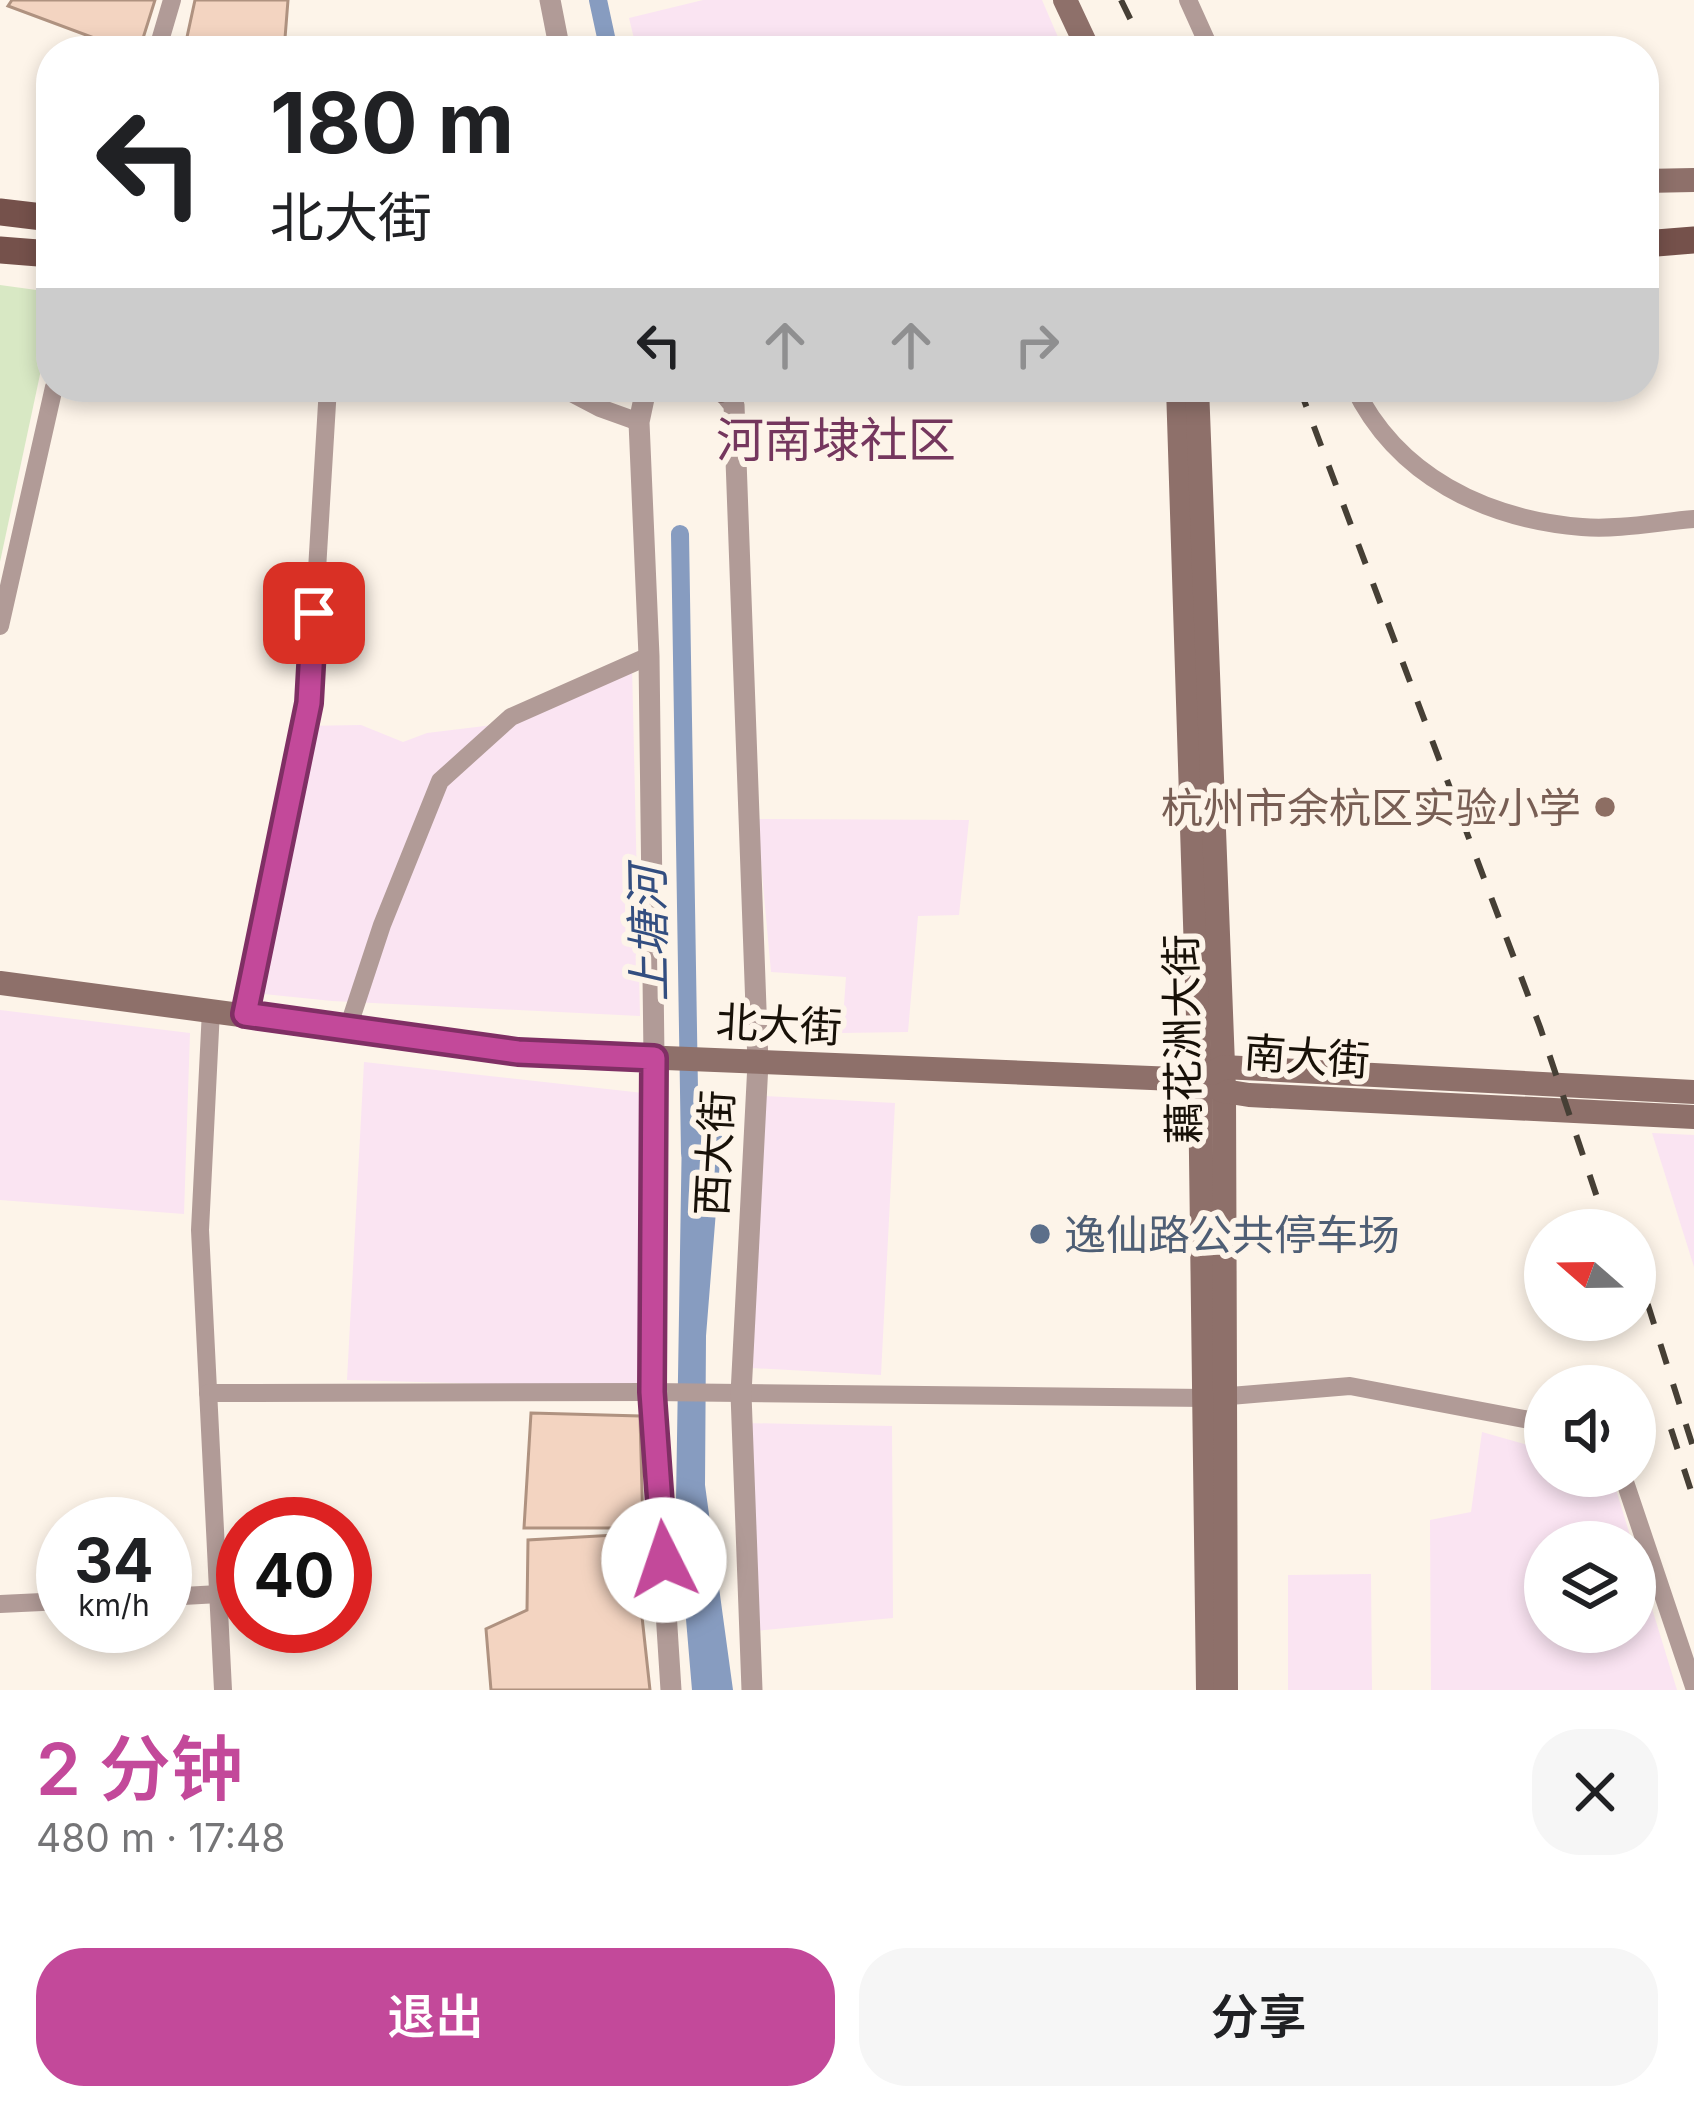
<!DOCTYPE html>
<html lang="zh">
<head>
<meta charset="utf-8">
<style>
  :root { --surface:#fff; --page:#f6f6f6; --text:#202124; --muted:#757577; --accent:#c3499a }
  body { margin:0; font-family:Inter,"Noto Sans SC",sans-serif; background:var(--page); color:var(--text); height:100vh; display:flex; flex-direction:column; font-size:45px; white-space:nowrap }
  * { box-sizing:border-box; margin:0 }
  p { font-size:39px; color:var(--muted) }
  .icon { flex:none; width:66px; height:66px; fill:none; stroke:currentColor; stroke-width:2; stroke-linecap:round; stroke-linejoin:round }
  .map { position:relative; height:1690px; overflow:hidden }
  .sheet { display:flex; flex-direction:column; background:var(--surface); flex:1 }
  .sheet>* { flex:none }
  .hud { position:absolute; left:36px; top:36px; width:1623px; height:366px; border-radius:48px; box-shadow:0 6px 18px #0003; background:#fff; color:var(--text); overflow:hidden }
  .needle { width:78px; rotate:290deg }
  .controls { position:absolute; left:1524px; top:1209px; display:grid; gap:24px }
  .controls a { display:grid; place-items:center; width:132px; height:132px; border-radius:50%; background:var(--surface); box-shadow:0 6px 18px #0003; font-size:60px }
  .speed { position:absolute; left:36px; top:1497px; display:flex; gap:24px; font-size:60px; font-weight:700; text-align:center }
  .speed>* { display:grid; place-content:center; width:156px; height:156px; border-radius:50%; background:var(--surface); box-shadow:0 6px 18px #0003; line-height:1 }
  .speed small { font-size:30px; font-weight:400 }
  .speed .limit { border:18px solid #d22; background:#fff; color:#111 }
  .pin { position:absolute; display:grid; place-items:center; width:102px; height:102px; color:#fff; margin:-51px; border-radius:24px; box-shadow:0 6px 18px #0006 }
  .me { position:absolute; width:132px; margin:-66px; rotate:356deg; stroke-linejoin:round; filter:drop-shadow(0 0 9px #0008) }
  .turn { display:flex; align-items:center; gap:42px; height:252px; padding:0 36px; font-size:54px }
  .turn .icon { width:156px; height:156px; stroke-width:2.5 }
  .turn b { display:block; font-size:84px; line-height:102px }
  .lanes { display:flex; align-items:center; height:114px; padding:0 36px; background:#0003; justify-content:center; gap:60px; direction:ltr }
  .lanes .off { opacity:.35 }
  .round { display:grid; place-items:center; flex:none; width:126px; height:126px; border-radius:48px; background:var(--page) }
  .head { display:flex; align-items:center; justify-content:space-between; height:204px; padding:0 36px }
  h1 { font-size:72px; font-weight:600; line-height:90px; color:var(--accent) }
  .action { display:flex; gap:24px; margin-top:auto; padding:24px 36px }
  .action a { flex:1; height:138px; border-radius:48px; background:var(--accent); color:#fff; font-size:48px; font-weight:600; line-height:138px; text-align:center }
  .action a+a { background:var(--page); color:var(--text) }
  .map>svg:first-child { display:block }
  .commercial { fill:#fae4f2 }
  .green { fill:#d8e8c4 }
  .water { fill:#879cc0 }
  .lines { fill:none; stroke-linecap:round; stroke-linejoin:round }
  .canal { stroke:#879cc0; stroke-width:18 }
  .building { fill:#f3d4c1; stroke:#af9280; stroke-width:3 }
  .minor { stroke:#b19b97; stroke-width:18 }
  .tertiary { stroke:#b19b97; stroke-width:21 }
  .secondary { stroke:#8e706a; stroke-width:24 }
  .primary { stroke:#75514b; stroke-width:27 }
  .rail { stroke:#463f35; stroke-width:6; stroke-dasharray:21 21; stroke-linecap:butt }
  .route-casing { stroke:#7f2f64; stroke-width:30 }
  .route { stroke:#c3499a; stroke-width:21 }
  .education-dot { fill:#8d6e63; stroke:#fdf4e9; stroke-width:4.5 }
  .service-dot { fill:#5c6f8a; stroke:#fdf4e9; stroke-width:4.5 }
  .labels { text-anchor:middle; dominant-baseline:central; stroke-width:12; stroke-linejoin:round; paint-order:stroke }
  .education-label { font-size:42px; fill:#785e54; stroke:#fdf4e9; text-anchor:end }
  .street-label { font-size:42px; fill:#181108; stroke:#fdf4e9 }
  .service-label { font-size:42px; fill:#4e5e75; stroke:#fdf4e9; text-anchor:start }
  .water-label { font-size:45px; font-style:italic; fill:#334e80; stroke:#fdf4e9 }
  .quarter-label { font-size:48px; fill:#75375e; stroke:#fdf4e9 }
</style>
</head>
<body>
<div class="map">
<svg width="1694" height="1690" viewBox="0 0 1694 1690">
  <rect width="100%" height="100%" fill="#fdf4e9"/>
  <g class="commercial">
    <path d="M703 0H1042L1064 51H637L629 18Z"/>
    <path d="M632 665 640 1016 332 1001 245 992 302 726 361 725 403 742 427 733 493 725Z"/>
    <path d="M757 819 969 820 959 915 918 916 908 1032 842 1033 846 977 771 972Z"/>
    <path d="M0 1010 190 1033 184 1214 0 1200Z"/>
    <path d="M364 1062 643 1093 641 1388 347 1380Z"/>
    <path d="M765 1096 895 1103 881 1375 751 1368Z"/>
    <path d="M1652 1133 1694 1135V1267Z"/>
    <path d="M745 1423 892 1426 893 1618 755 1631Z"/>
    <path d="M1482 1432 1545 1450V1476H1612L1632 1542H1545V1632H1635V1553L1677 1690H1431L1430 1520 1471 1512Z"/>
    <path d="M1371 1574 1372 1690H1288V1575Z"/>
  </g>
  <path class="green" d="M0 285 51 292V323L0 562Z"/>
  <path class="water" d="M682 1128 722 1136 706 1336 705 1485 733 1690H692L676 1501Z"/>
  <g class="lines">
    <g class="canal">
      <path d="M598 0 609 51"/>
      <path d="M680 534 690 1153"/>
    </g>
  </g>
  <g class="building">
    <path d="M12 0H155L139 51H129L8 6Z"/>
    <path d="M195 0H288L284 51H184Z"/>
    <path d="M531 1413 640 1416 643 1528H524Z"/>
    <path d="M633 1534 650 1690H491L486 1629 527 1610 528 1540Z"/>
  </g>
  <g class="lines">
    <g class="minor">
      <path d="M1188 0 1211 51"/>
      <path d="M157 51 172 0"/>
      <path d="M560 387 600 408 639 422"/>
      <path d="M1354 387C1397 476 1485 519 1582 527 1618 530 1658 522 1694 519"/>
      <path d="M0 626 54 387"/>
      <path d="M211 1010 200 1230 223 1690"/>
      <path d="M245 1014 309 703 328 387"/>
      <path d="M348 1028 382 925 440 781 511 717 649 656"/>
      <path d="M208 1393 652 1392 1206 1398 1350 1386 1545 1423"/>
      <path d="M1623 1476 1694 1687"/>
      <path d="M165 1597 219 1594"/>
      <path d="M0 1604 63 1601"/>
    </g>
    <g class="tertiary">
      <path d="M550 0 560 51"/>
      <path d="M671 1690 652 1392 654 1057 649 656 639 422 646 389H721L734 405 758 1063 741 1394 752 1690"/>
    </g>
    <g class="secondary">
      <path d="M1065 0 1089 51"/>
      <path d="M1644 181 1694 180"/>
      <path d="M1178 387 1200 1080 1208 1690"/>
      <path d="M1197 387 1224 1091 1226 1690"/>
      <path d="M0 983 518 1052 1200 1080 1224 1091 1249 1095 1694 1117"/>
      <path d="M1213 1073 1223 1067 1694 1092"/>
    </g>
    <g class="primary">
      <path d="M0 212 51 218"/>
      <path d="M1644 244 1694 240"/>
      <path d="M0 250 51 254"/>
      <path d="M721 389 723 387"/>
    </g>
    <g class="rail">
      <path d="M1121 0 1146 51"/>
      <path d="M1299 387 1540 1027 1608 1230"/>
      <path d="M1635 1264 1694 1450"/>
      <path d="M1671 1429 1694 1500"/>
    </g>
  </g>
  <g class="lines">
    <g class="route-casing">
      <path id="route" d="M314 613 309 703 245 1014 518 1052 654 1058 652 1392 664 1560"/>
    </g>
    <use href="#route" class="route"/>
  </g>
  <circle class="education-dot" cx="1605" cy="807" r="12"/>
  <circle class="service-dot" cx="1040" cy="1234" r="12"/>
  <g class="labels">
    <g class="education-label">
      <text x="1581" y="807">杭州市余杭区实验小学</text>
    </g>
    <g class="street-label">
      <text transform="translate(779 1024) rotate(3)">北大街</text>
      <text transform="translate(1182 1039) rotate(-91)">藕花洲大街</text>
      <text transform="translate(1307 1056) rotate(4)">南大街</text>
      <text transform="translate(714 1153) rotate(-87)">西大街</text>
    </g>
    <g class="service-label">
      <text x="1064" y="1234">逸仙路公共停车场</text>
    </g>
    <g class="water-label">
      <text transform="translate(648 934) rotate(-91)">上塘河</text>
    </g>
    <g class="quarter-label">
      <text x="836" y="439">河南埭社区</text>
    </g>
  </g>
</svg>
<div class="controls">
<a><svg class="needle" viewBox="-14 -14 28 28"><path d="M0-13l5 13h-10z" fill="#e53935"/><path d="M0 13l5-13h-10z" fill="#757577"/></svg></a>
<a><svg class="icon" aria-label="sound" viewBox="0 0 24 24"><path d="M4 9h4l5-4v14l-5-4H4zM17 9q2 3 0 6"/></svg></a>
<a><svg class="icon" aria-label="layers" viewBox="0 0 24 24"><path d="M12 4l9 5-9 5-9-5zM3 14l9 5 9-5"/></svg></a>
</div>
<div class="speed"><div>34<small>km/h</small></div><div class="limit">40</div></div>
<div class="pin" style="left:314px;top:613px;background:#d93025"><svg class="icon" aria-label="arrive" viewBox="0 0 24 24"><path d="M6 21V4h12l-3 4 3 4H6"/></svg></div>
<svg class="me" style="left:664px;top:1560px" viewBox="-20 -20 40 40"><circle r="19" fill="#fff"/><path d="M0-13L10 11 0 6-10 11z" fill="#c3499a"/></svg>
<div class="hud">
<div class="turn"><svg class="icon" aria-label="left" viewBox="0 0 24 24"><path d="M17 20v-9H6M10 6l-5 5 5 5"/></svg><div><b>180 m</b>北大街</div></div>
<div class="lanes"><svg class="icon" aria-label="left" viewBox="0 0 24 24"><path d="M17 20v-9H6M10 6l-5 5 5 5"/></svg><svg class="icon off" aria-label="ahead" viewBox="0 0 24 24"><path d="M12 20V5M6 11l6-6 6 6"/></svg><svg class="icon off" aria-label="ahead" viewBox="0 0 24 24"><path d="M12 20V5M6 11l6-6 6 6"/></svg><svg class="icon off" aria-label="right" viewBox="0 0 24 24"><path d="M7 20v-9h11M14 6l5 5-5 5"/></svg></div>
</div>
</div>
<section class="sheet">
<div class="head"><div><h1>2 分钟</h1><p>480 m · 17:48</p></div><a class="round"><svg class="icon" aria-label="close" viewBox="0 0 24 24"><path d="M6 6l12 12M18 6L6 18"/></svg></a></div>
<div class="action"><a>退出</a><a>分享</a></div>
</section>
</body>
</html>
